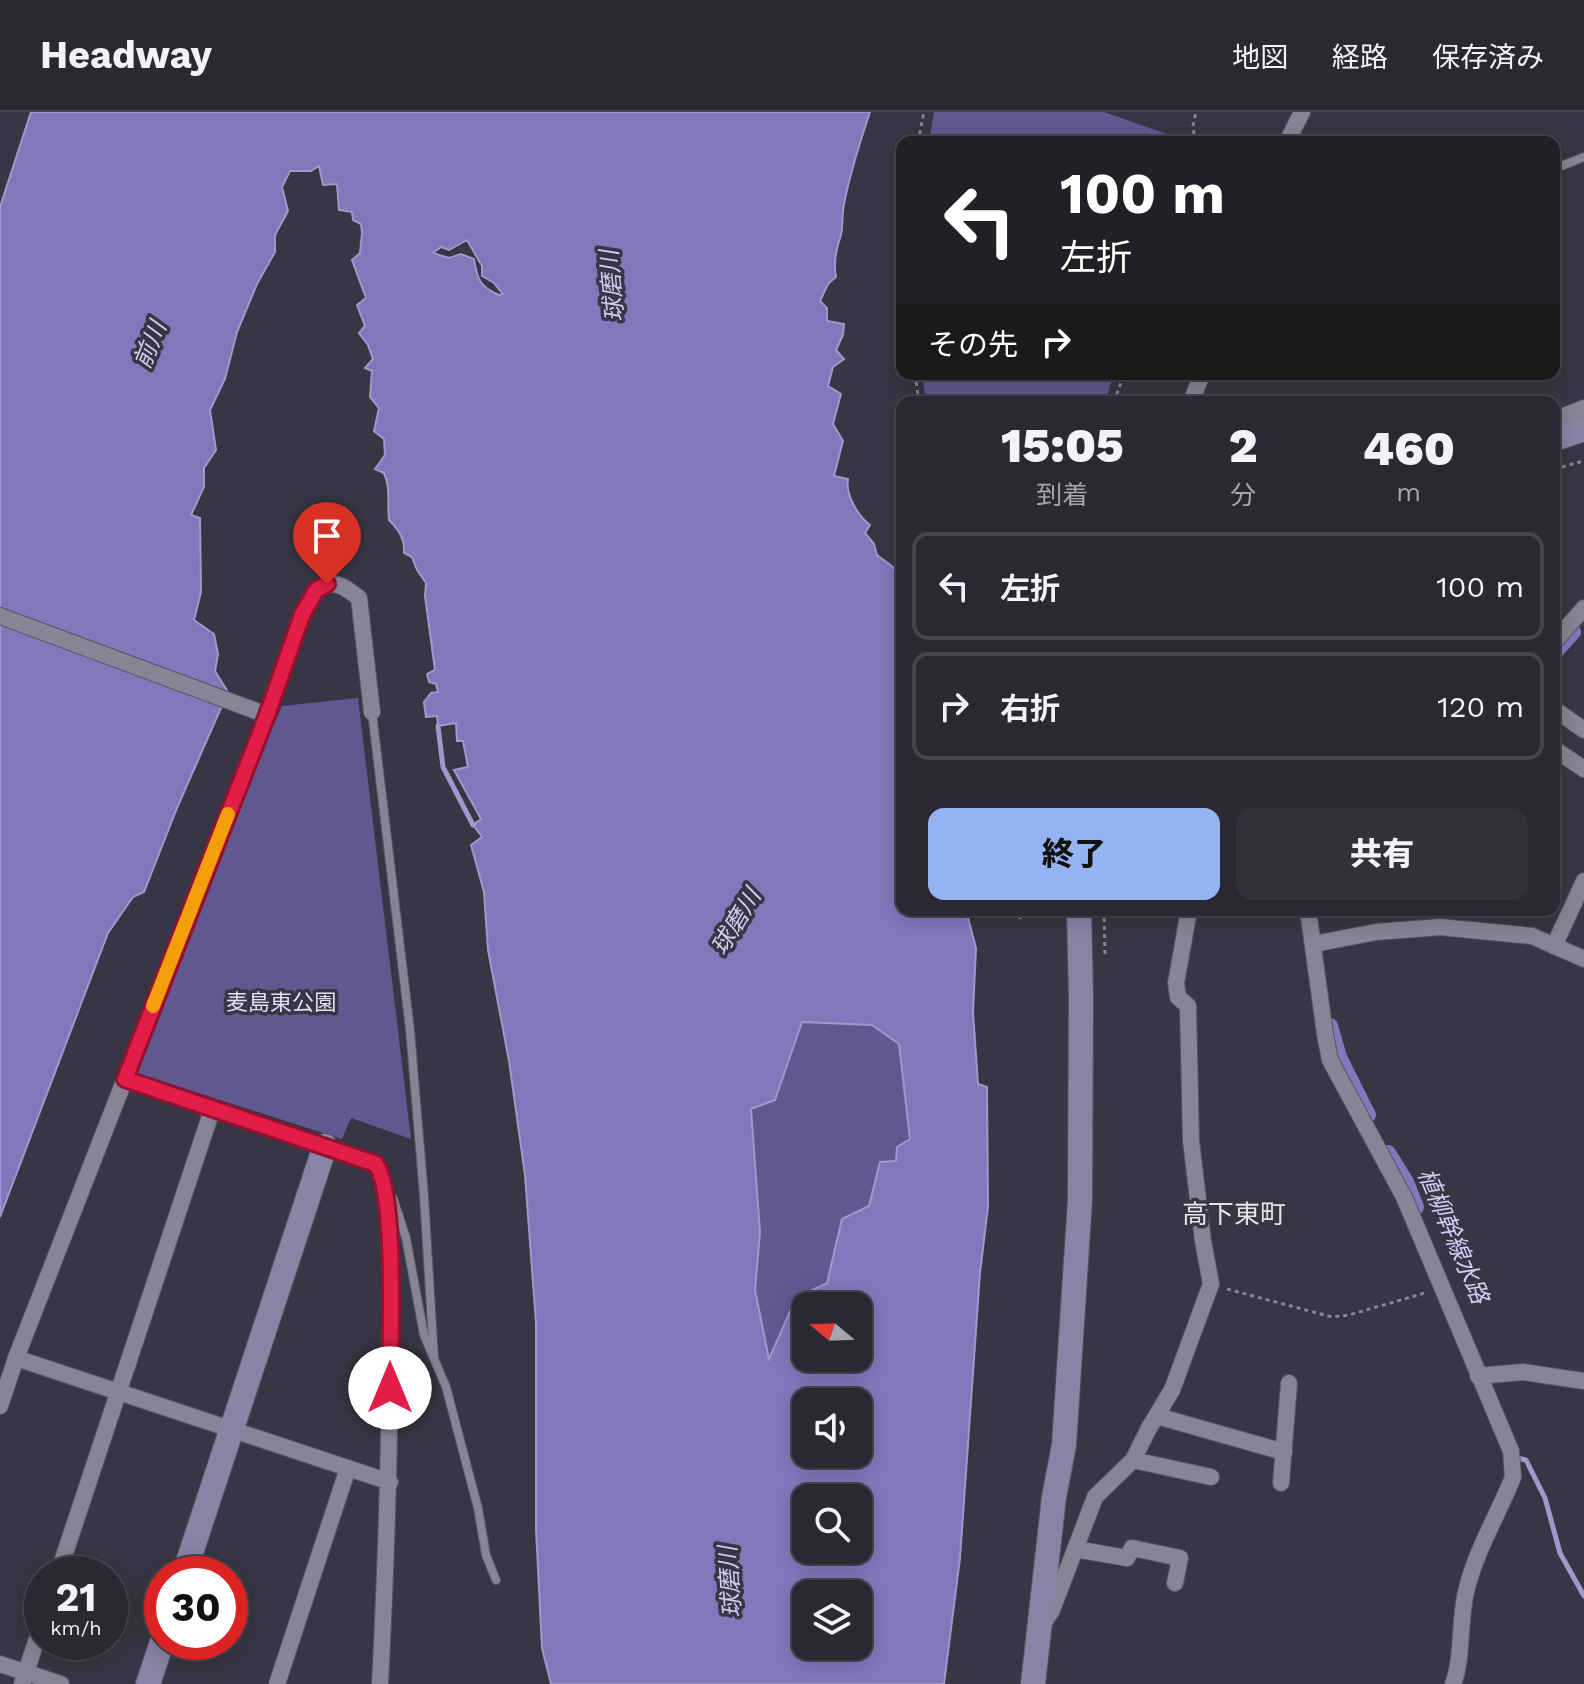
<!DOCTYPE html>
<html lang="ja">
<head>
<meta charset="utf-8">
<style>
  :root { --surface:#292833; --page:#31303b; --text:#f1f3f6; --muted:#a5a6ac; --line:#45444e; --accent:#95b2f1 }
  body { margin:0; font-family:"Work Sans","Noto Sans JP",sans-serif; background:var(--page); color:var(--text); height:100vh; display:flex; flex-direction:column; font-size:30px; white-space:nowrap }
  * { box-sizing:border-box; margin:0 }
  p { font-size:26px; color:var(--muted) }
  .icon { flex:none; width:44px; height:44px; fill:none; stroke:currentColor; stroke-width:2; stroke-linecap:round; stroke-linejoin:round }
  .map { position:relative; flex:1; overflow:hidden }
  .panel { position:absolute; left:896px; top:284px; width:664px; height:520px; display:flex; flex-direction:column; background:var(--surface); border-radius:16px; box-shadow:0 4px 20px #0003,0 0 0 2px var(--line) }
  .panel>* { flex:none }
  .guide { position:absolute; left:896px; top:24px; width:664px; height:244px; border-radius:16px; box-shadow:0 4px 20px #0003,0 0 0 2px var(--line); background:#202124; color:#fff; overflow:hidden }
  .needle { width:52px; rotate:289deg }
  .fabs { position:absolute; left:792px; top:1180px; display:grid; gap:16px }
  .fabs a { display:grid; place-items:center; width:80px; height:80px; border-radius:16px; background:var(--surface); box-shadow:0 4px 20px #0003,0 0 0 2px var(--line); font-size:40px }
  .speed { position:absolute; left:24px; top:1444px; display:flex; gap:16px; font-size:40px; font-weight:700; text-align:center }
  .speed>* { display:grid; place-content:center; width:104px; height:104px; border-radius:50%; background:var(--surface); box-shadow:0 4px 20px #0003,0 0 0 2px var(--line); line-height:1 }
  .speed small { font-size:20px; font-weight:400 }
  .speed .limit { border:12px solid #d22; background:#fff; color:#111 }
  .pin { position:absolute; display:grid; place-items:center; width:68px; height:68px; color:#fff; margin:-82px -34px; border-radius:50% 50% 50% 0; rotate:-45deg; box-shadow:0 0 8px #0007 }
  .pin .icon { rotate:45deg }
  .me { position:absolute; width:88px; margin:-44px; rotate:0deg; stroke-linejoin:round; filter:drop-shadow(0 0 6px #0008) }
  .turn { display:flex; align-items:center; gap:28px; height:168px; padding:0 32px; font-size:36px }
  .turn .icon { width:104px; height:104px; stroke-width:2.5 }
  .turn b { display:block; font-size:56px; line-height:68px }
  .then { display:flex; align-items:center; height:76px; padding:0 32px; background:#0003; gap:16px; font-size:30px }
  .eta { display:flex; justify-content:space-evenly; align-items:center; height:136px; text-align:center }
  .eta b { font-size:48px; font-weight:800; line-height:56px }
  .action { display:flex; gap:16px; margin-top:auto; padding:16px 32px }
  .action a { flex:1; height:92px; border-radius:16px; background:var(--accent); color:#111; font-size:32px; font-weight:800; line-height:92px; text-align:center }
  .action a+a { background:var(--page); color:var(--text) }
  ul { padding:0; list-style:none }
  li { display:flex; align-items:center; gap:24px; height:108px; margin:0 16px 12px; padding:0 16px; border:4px solid var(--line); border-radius:16px }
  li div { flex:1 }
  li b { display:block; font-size:30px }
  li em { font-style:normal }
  header { display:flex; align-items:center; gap:48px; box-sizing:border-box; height:112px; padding:0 40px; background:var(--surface); border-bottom:2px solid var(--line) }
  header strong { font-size:38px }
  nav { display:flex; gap:44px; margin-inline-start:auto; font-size:28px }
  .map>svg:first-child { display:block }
  .green { fill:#625891 }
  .water { fill:#8377bc; stroke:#a098cb; stroke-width:2; fill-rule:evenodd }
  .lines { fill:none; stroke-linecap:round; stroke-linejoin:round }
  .stream { stroke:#a098cb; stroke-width:5 }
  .canal { stroke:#8377bc; stroke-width:16 }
  .lane-casing { stroke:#565561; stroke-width:10 }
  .street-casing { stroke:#565561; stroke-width:18 }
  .secondary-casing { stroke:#565561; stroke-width:26 }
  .path { stroke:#878692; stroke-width:3; stroke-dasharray:4 4; stroke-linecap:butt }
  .lane { stroke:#878595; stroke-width:8 }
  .street { stroke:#878595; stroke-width:16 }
  .secondary { stroke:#8984a6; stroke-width:24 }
  .route-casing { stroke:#92132f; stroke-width:20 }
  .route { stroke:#e11d48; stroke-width:14 }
  .slow { stroke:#f59e0b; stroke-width:14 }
  .labels { text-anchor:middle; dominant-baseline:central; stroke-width:7; stroke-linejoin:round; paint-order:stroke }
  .park-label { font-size:22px; fill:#e2dff3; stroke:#373644 }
  .water-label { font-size:24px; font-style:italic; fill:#d2cdf4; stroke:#373644 }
  .quarter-label { font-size:26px; fill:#e5e4ed; stroke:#373644 }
</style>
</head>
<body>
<header>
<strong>Headway</strong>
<nav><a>地図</a><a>経路</a><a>保存済み</a></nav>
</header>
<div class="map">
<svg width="1584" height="1572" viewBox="0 0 1584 1572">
  <rect width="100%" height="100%" fill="#373644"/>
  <g class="green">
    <path d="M934 0H1104L1181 27V30H929Z"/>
    <path d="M922 262H1114L1105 290H926Z"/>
    <path d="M358 586 411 1027 351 1006 342 1027 136 961 212 755 282 594Z"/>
    <path d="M802 910 872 913 899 932 910 1027 896 1049 880 1050 869 1094 842 1107 827 1171 796 1186 769 1248 755 1178 760 1120 750 997 775 988Z"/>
  </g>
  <path class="water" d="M31 0H870C860 30 850 61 844 92 842 102 843 113 841 123 836 137 833 150 836 165L828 172 820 189 827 196V209L844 212 843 223 836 238 844 247 833 255 828 274 841 282 833 312 843 329 834 364 848 367C845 382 858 404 870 413L865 421 874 432 877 443 893 455 902 471V798H966L976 836 973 900 978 972 987 975 988 1095 980 1161 960 1446 944 1572H551L542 1536 536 1417V1211L525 1063 509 949 488 838 484 780 471 733 482 725 473 713 481 707 454 658 468 655 463 629H457L456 611 438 614 437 604 426 605 424 590 431 581 438 580 436 572 429 570 427 562 435 558 425 484 426 471 417 458 412 445 404 441C405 427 399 418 389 408 387 391 391 376 384 361L375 357 385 343 384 327 374 319 379 296 370 285 372 259 365 256 373 247 368 233 359 221 365 214 357 193 366 186 352 148 360 141 362 121 361 112 353 108 352 100 339 98 337 72 323 73 319 54 311 59H290L282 75 288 99 275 123V140L257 172 237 220 225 267 210 298 216 338 204 356V375L191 403 200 406 201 480 194 508 214 522 218 542 215 559 228 580 177 696 144 780 133 785 108 821 0 1105V95ZM467 128 482 154V164L494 171 503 182 499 183C480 175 477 167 474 147L461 142 449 146 433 141 441 135 449 138ZM802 910 872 913 899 932 910 1027 897 1035 896 1049 880 1050 869 1094 842 1107 827 1171 796 1186 769 1247 755 1178 760 1120 751 997 775 988ZM806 1194H858V1246H806ZM806 1290H858V1342H806ZM806 1386H858V1438H806ZM806 1482H858V1534H806Z"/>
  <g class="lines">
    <g class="stream">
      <path d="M438 614 443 655 473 713"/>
      <path d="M1518 1346 1526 1348 1545 1386 1560 1441 1584 1484"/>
    </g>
    <g class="canal">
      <path d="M1554 541 1573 520"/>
      <path d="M1330 914 1339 945 1368 1003"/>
      <path d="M1388 1041 1406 1070 1416 1095"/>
    </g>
    <g class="lane-casing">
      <g id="lane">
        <path d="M1554 57 1584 45"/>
        <path d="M372 600 410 918 424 1084 434 1246"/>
        <path d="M393 1086 406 1126 424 1223 446 1275 478 1396 486 1443 496 1468"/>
      </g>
    </g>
    <g class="street-casing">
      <g id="street">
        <path d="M1287 30 1302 0"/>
        <path d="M1191 290 1202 262"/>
        <path d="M1554 308 1584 296"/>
        <path d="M0 504 267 603"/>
        <path d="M1554 530 1584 496"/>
        <path d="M1554 597 1584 618"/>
        <path d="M1554 637 1584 657"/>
        <path d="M1308 798 1325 922 1330 948 1404 1085 1511 1339 1513 1365C1498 1403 1475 1440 1466 1480 1459 1509 1463 1546 1453 1572"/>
        <path d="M1314 832 1376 820 1440 815 1532 824 1584 847"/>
        <path d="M1554 834 1584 769"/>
        <path d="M125 967 376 1052 379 1056C396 1107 390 1167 390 1220 390 1337 386 1454 380 1572"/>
        <path d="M16 1246 390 1370"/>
        <path d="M1478 1264 1523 1260 1584 1269"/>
        <path d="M0 1294 16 1246 267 603C276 579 304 478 326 473 338 469 350 479 359 486L372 600"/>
        <path d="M1157 1304 1284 1340"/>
        <path d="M1133 1348 1211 1365"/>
        <path d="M1281 1371 1289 1271"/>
        <path d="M1075 1437 1127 1446 1132 1436 1180 1446 1175 1471"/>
        <path d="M58 1462 213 995"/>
        <path d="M1044 1510 1052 1498 1095 1385 1133 1348 1149 1316 1172 1278 1211 1172 1203 1129 1191 1029 1188 894 1178 885 1176 871 1189 798"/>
        <path d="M0 1552 61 1572"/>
        <path d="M22 1572 42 1512"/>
        <path d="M277 1572 348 1356"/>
      </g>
    </g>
    <g class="secondary-casing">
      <g id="secondary">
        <path d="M1554 327 1584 317"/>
        <path d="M184 1462 325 1034"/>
        <path d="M148 1572 162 1530"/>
        <path d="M1033 1572 1054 1385 1064 1333 1080 1088 1081 885 1079 798"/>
      </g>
    </g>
    <g class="path">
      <path d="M918 30 924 0"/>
      <path d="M1195 30 1193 14 1196 0"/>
      <path d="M915 262 919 290"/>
      <path d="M1114 290 1124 262"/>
      <path d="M1554 357 1584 349"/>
      <path d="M1020 798V807"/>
      <path d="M1104 798 1105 842"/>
      <path d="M1227 1177 1332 1205 1349 1203 1428 1180"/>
    </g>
    <use href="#lane" class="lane"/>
    <use href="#street" class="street"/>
    <use href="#secondary" class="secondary"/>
  </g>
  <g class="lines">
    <g class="route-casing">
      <path id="route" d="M327 472 316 478 302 503 267 603 125 967 376 1052C397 1084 390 1231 390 1276"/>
    </g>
    <use href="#route" class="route"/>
    <path class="slow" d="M153 894 228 702"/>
  </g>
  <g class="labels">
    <g class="park-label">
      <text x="281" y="890">麦島東公園</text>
    </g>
    <g class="water-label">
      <text transform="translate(612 174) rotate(-95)">球磨川</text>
      <text transform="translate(150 233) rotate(-68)">前川</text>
      <text transform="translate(736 810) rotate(-59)">球磨川</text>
      <text transform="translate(1453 1124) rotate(67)">植柳幹線水路</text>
      <text transform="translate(730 1470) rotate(-94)">球磨川</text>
    </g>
    <g class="quarter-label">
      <text x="1234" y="1102">高下東町</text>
    </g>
  </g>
</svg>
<div class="fabs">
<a><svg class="needle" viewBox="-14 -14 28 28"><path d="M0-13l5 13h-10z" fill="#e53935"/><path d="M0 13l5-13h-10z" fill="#a5a6ac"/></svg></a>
<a><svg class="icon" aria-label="sound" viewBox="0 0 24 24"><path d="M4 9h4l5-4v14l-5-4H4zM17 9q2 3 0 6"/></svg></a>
<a><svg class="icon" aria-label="search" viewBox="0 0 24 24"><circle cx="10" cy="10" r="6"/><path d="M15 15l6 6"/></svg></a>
<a><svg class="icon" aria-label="layers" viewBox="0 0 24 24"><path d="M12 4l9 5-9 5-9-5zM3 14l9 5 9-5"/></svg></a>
</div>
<div class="speed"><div>21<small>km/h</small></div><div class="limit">30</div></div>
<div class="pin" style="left:327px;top:472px;background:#d93025"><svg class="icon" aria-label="arrive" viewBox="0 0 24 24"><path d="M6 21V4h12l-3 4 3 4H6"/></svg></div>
<svg class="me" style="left:390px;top:1276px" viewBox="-20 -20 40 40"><circle r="19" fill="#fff"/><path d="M0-13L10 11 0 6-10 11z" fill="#e11d48"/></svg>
<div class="guide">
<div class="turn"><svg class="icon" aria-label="left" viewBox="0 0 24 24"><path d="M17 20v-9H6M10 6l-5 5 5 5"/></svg><div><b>100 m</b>左折</div></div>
<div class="then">その先<svg class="icon" aria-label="right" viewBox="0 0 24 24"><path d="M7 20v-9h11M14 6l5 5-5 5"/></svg></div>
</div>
<section class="panel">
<div class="eta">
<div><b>15:05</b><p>到着</p></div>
<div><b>2</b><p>分</p></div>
<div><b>460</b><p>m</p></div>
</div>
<ul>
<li><svg class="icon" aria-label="left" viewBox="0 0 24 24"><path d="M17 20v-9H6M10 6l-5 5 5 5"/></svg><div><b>左折</b></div><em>100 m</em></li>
<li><svg class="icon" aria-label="right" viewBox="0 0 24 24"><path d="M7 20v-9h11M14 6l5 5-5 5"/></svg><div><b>右折</b></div><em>120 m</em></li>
</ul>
<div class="action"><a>終了</a><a>共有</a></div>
</section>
</div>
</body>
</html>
